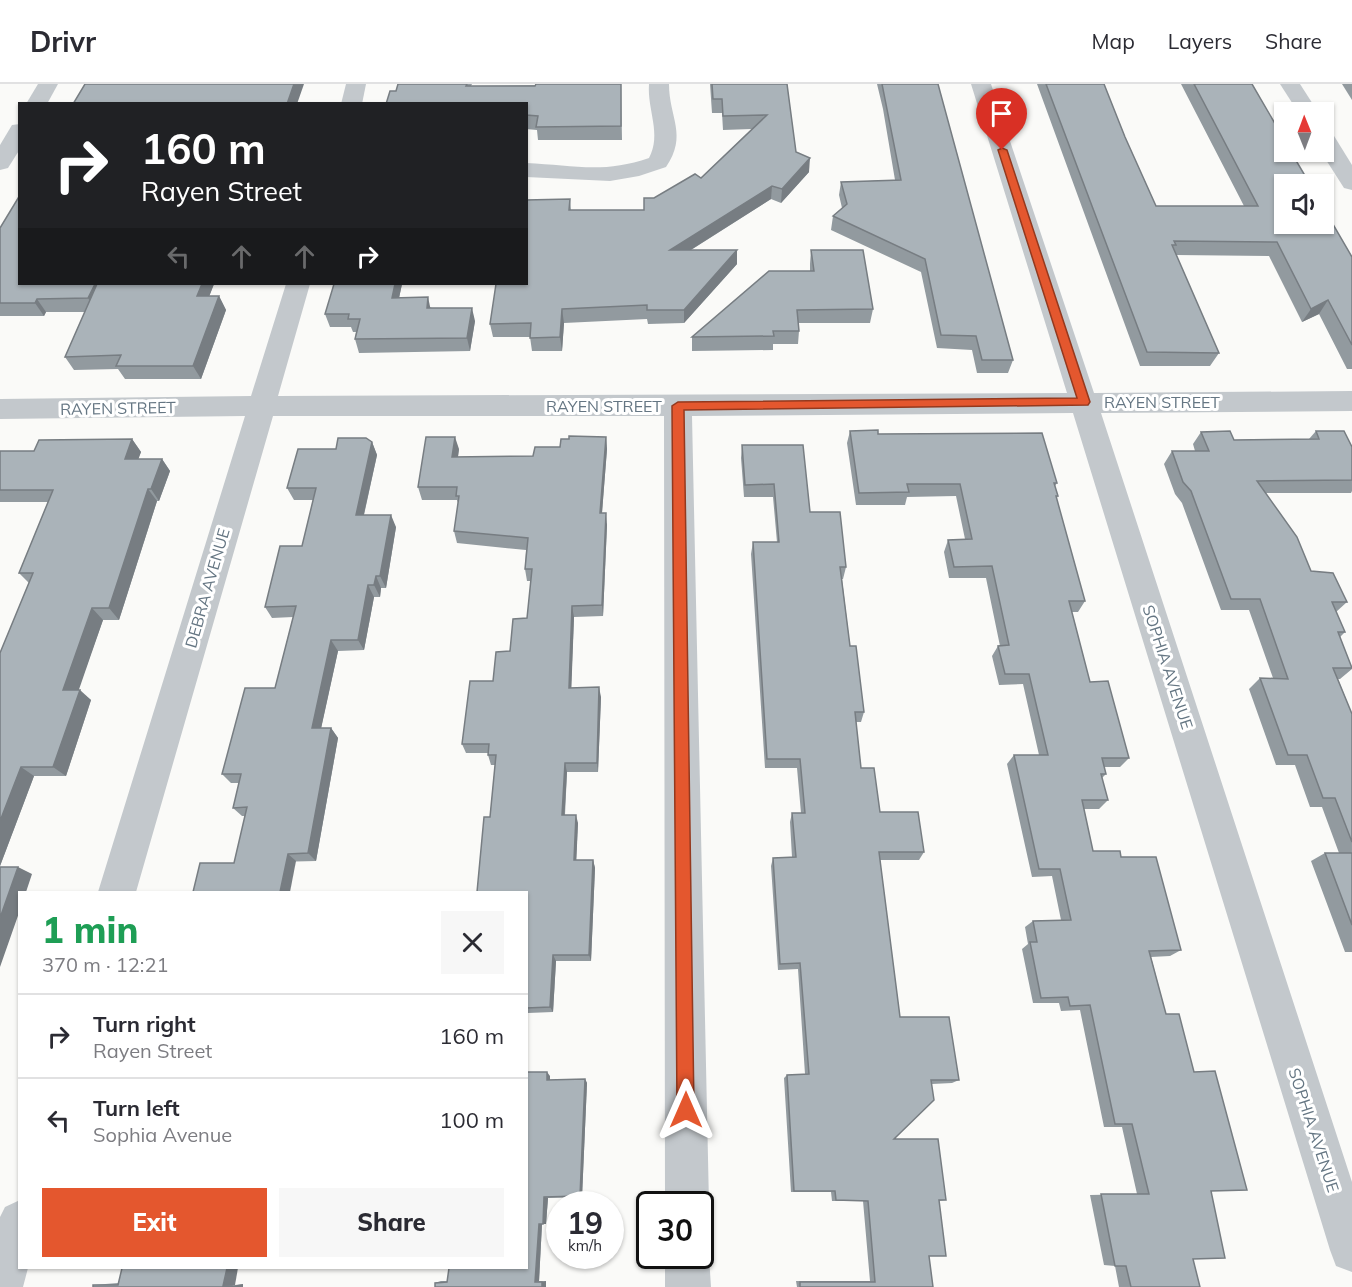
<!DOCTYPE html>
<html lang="en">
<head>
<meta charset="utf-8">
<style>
  :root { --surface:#fff; --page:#f7f7f7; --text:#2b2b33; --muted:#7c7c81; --line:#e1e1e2; --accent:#e4572e }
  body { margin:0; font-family:Mulish,sans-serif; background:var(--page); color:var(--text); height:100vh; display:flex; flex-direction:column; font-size:22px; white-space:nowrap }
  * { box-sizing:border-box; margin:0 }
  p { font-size:20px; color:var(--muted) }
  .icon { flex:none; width:33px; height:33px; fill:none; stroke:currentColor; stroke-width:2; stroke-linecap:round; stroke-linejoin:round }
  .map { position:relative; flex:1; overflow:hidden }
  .drawer { position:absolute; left:18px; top:807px; width:510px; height:378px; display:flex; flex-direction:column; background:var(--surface); border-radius:0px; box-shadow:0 2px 4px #0004 }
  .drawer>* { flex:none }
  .hud { position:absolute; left:18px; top:18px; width:510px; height:183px; border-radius:0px; box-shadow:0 2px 4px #0004; background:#202124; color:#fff; overflow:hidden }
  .needle { width:39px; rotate:359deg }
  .controls { position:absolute; left:1274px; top:18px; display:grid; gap:12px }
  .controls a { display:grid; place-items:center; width:60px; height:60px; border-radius:0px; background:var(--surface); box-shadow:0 2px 4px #0004; font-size:30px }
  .speed { position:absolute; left:546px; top:1107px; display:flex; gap:12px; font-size:30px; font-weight:700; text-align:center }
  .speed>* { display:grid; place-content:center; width:78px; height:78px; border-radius:50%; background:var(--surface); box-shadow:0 2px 4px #0004; line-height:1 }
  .speed small { font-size:15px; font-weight:400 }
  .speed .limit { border:3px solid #111; border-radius:9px; background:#fff; color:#111 }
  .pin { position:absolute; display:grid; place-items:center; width:51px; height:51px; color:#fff; margin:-62px -26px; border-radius:50% 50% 50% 0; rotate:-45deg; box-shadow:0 0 6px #0007 }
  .pin .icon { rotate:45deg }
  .me { position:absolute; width:66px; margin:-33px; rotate:0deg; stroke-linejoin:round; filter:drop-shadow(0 0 4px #0008) }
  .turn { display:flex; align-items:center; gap:21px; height:126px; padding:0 24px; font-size:27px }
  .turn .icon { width:78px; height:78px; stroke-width:2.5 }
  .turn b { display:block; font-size:42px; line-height:51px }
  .lanes { display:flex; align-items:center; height:57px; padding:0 24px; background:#0003; justify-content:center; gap:30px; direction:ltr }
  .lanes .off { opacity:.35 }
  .round { display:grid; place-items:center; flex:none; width:63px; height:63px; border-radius:0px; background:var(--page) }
  .overview { display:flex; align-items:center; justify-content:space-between; height:102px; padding:0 24px }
  h1 { font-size:36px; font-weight:800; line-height:45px; color:#1e9e55 }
  .primary-button { display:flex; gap:12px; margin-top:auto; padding:12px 24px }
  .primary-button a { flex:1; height:69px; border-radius:0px; background:var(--accent); color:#fff; font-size:24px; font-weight:800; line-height:69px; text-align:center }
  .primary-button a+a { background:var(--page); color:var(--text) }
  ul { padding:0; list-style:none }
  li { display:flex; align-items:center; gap:18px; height:84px; padding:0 24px; border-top:2px solid var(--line) }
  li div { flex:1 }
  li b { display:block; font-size:22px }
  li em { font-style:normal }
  header { display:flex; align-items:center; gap:36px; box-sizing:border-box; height:84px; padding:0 30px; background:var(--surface); border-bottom:2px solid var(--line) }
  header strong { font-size:28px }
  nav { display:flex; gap:33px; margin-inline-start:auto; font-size:21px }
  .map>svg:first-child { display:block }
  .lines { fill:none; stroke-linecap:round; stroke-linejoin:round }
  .minor { fill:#c3c8cc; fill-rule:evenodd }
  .wall { fill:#929a9f }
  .shaded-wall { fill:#777d82 }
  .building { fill:#aab3b9; stroke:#777d82; stroke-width:1.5 }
  .route { fill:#e4572e; stroke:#94391e; stroke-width:1.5 }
  .labels { text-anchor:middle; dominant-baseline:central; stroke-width:6; stroke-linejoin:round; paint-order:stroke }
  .street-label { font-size:16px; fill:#657683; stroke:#fff }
</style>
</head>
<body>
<header>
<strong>Drivr</strong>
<nav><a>Map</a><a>Layers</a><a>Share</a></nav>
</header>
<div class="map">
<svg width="1352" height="1203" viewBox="0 0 1352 1203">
  <rect width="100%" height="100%" fill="#fafaf8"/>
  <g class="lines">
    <g class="minor">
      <path d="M38 0H58L47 20H26Z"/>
      <path d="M346 0H366L362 20H341Z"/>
      <path d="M649 0H669C669 34 688 51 666 83L639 92 610 97 526 93V79C573 81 603 90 649 74 662 50 647 26 649 0Z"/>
      <path d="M971 0H991L1094 309 1352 307V327L1101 329 1352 1098V1188L1336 1182 1330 1166 1073 329 692 332 709 1120 702 1135 700 1136V1120H665L664 332H273L136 808H98L245 332 0 335V315L251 312 286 200H310L278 312 1067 309Z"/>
      <path d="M1280 0H1300L1318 28H1298Z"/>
      <path d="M20 40V65L8 84 0 86V61L12 41Z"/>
      <path d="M1323 45 1331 47 1352 81V106L1344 104 1321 68Z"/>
      <path d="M20 1116V1184H28L23 1203H0V1133L5 1123Z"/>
      <path d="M700 1155 709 1172 711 1203H665V1172H700Z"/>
    </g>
  </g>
  <g class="wall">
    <path d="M398 0H472L471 2 621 0 622 56H538L537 46 526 45V20L396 7Z"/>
    <path d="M710 0H787L796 68 809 88 781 119 771 115 691 166 737 180 684 239 648 240 647 235 564 239 562 267H532L530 253H493L490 240 570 115 571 126H644L654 114 701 94 752 45 723 46 722 29H712Z"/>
    <path d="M877 0H938L1013 276 1008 289H977L972 266 937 264 921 188 831 146 833 132 842 124 839 111 841 98 895 96 883 25Z"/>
    <path d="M1037 0H1104L1125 53 1156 122H1244L1181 0H1252L1352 173V285H1347L1319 230 1302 238 1269 172 1176 171 1219 269 1210 282H1140Z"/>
    <path d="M1342 0H1352V16Z"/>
    <path d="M0 144 20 200H214L209 212H219L226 226 201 295H125L118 285 74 286 65 273 85 228H46L44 232H0Z"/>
    <path d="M811 166 873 225 870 239H798L799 247 798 260H773V266L692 267V253L810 187V180Z"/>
    <path d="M402 200 399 214 475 237 470 267 359 269 355 255 356 248H353L351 243H330L325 230Z"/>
    <path d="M850 347 878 350 1057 399 1055 402 1058 412 1056 415 1085 517 1078 528H1072L1090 598 1129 674 1120 683H1104L1106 690 1102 694 1108 716 1099 725H1084L1093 767 1121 773 1181 866 1170 872 1151 873 1166 930 1194 988 1247 1106 1211 1107 1193 1175 1200 1203H1119L1115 1182 1104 1181 1090 1111 1137 1110 1122 1043H1104L1080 926 1061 927 1059 919H1033L1022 865 1028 860 1025 843 1033 837 1061 836 1052 792 1032 793 1007 680 1014 671H1039L1023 600 999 601 992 572 998 562H1000L986 494H949L944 468 948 456 965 455 956 412 907 413 905 421H856L847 359Z"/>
    <path d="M1316 347 1352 363V407L1351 409H1266L1311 487 1347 518 1336 528 1345 548 1340 553 1352 585 1340 595H1338L1352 630V868H1345L1311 777 1325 769H1339L1322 723H1310L1295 681H1276L1249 605 1260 594H1273L1249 526H1221L1182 419 1175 410 1164 380 1172 367H1195L1193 360 1201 348 1234 356 1309 355Z"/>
    <path d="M606 353 607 365 602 429 607 441 603 532 574 533 571 604 601 613 598 688H567L565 731 578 739 576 776H593L595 784 591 877H556L553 928 528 929 526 953V808L490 733 495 681H491L488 671V669H466L462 660 493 597 527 534 531 497H527L525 485 526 466 457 459 454 447 458 419 457 416H422L418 403 459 365 458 373 533 372 560 363Z"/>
    <path d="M132 355 141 368 138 375H162L170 387 159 417H157L119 536H103L78 606 91 616 66 692H34L0 782V569L29 499 19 489 48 418H0V367H34Z"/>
    <path d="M372 358 377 371 364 431 396 443 386 504H381L380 513H374L364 566 338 567 321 644H331L338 654 316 777 234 779 245 732H242L233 724 239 699H231L222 690 275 604 293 533 272 534 265 523 302 462 313 416H294L287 404 336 365Z"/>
    <path d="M742 361 810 428 846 483 843 495H842L850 562 864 628 861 638H856L861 684 880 728 924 768 919 776H880L900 933 959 996 952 999 932 1000 894 1055 946 1116 939 1117 929 1172 933 1203H797L796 1197H870L863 1117H832L831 1108H791L784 994 787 991 805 990 798 885 778 886 771 782 773 774 792 773 790 738 792 729H801L797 684H765L751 470 753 458H777L773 413H744L741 374Z"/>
    <path d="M550 992V996L585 995 587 999 582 1113 548 1114 546 1140H542L539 1197H546V1203H435V1199L441 1197H447L526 1184Z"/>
    <path d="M118 1199 235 1201 243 1200V1203H93V1201Z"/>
  </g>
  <g class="shaded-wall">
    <path d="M294 0H304L297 20H287Z"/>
    <path d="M810 74 809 88 781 119 782 105Z"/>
    <path d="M772 102 771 115 670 179V166Z"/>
    <path d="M737 166V180L684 239V226Z"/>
    <path d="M95 200H110L97 228 88 214Z"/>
    <path d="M202 200H214L204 226 197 212Z"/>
    <path d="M395 200H402L396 228 392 214Z"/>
    <path d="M219 212 226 226 201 295 193 282Z"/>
    <path d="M428 213 431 227 427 224Z"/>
    <path d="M37 215 46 228 44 232 35 219Z"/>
    <path d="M1328 216 1319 230 1302 238 1311 225Z"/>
    <path d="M472 224 475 237 470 267 467 254Z"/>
    <path d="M562 225 564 239 562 267 560 253Z"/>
    <path d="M455 353 459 365 456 385 452 373Z"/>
    <path d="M606 353 607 365 601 441 600 429Z"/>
    <path d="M132 355 141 368 134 387 125 375Z"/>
    <path d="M372 358 377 371 361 443 356 431Z"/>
    <path d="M162 375 170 387 159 417 151 405Z"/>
    <path d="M148 405 157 417 119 536 109 524Z"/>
    <path d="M606 429 607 441 603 532 602 521Z"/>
    <path d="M391 431 396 443 386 504 380 492Z"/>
    <path d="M376 492 381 504 380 513 374 501Z"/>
    <path d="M368 501 374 513 364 566 358 556Z"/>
    <path d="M572 522 574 533 571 614 569 604Z"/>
    <path d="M92 524 103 536 75 617 63 606Z"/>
    <path d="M331 556 338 567 319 654 312 644Z"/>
    <path d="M599 603 601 613 598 688 597 679Z"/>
    <path d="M80 606 91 616 66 692 53 683Z"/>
    <path d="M331 644 338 654 316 777 308 769Z"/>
    <path d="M565 679 567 688 564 739 562 731Z"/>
    <path d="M21 683 34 692 0 782V737Z"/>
    <path d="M576 731 578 739 576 784 574 776Z"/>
    <path d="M288 770 296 777 290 808H280Z"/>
    <path d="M593 776 595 784 591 877 589 871Z"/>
    <path d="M18 783 32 790 26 808H20V826L0 883V834Z"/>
    <path d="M553 871 556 877 553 928 550 923Z"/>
    <path d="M526 927 528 929 526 953Z"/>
    <path d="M547 988 550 992V1000L547 996Z"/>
    <path d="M585 995 587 999 582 1113 580 1112Z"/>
    <path d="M544 1113 548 1114 546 1140H543Z"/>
    <path d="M539 1140H542L539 1197 535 1198Z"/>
    <path d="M227 1184H238L235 1201 223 1202Z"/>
    <path d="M546 1197V1203H542V1198Z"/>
    <path d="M243 1200V1203H232V1202Z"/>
  </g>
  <g class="building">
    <path d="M85 0H294L287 20H73Z"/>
    <path d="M398 0H467L466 2H535L536 0H621V42L536 43 538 32 526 31V20H386L390 7H396Z"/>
    <path d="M712 0H787L796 68 810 74 782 105 772 102 670 166H737L684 226H647V221L562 225 560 253 530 254 531 239 490 240 496 200H526V116L570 115 569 126H644V114H654L695 90 701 94 767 31 723 32 722 15H713Z"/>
    <path d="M882 0H938L1013 276H982L976 252 941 251 925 175 833 132 847 120 841 98 901 96Z"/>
    <path d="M1046 0H1104L1125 53 1156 122H1258L1194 0H1252L1284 55V68H1291L1310 100H1284V140H1323V123L1352 173V261L1328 216 1311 225 1277 158 1174 157 1176 161H1172L1219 269 1147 268Z"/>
    <path d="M20 111V200H95L88 214 37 215 35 219H0V144Z"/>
    <path d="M811 166H863L873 225 797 226 799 247H773L774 252 692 253 769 187H814Z"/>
    <path d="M97 200H202L197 212H219L193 282H116L121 271 65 273Z"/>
    <path d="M334 200H395L392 214 428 213 427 224H472L467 254 355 255 360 235H348L349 230H325Z"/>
    <path d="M878 346V350L1042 349 1057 399H1054L1058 412H1056L1085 517H1069L1090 598 1108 597 1129 674H1102L1106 690H1101L1108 716H1082L1093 767H1120L1121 773H1156L1181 866 1149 867 1166 930H1179L1194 988 1215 987 1247 1106 1211 1107 1225 1174 1193 1175 1200 1203H1131L1126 1182H1115L1101 1110H1149L1132 1040H1115L1090 921 1070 922 1068 913 1041 914 1030 858H1037L1033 837 1071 836 1060 785H1039L1014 671H1048L1029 590H1005L998 562 1009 561 992 482 954 483 948 456 972 455 960 400H907L909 408 859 409 850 347Z"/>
    <path d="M1230 347 1234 356 1319 355 1316 347H1344L1352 363V396L1257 397 1297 453 1311 487 1333 489 1347 518H1332L1345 548H1338L1352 584H1333L1352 630V758L1335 714H1323L1307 671H1288L1260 594 1288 595 1260 515H1231L1191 407 1183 398 1172 367H1209L1201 348Z"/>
    <path d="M569 352 606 353 600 429H606L602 521 572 522 569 604 599 603 597 679H565L562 731H576L574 776H593L589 871H553L550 923 526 924V808H477L484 733H490L496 671H488L489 660H462L470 597H493L496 568 510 567 513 535 527 534 532 485H525L528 454 454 447 459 412H456L457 403H418L426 353H455L452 373 533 372 535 363H560L561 355H569Z"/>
    <path d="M338 354H366L372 358 356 431H391L380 492H376L374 501H368L358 556H331L312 644H331L308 769 288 770 280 808H193L200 779H234L247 723 233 724 241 690H222L245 604H275L296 522 265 523 280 462H302L316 404H287L298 365H336Z"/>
    <path d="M132 355 125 375H162L151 405H148L109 524H92L63 606H80L53 683H21L0 737V569L33 489H19L53 406H0V367H34L39 356Z"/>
    <path d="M742 361H803L810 428H840L846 483H840L850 562H856L864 628H855L861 684H874L880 728H918L924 768H879L900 933H949L959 996H931L934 1016 894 1055H938L946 1116H939L946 1172H929L933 1203H800V1198H875L868 1117 836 1116 835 1107H794L787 991 809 990 800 879 780 880 773 774 796 773 792 729H805L800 675H767L753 458H779L774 400 745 401Z"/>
    <path d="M1325 769H1352V841Z"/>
    <path d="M0 783H18L0 834Z"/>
    <path d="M526 988H547V996L585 995 580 1112 544 1113 543 1140H539L535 1198H542V1203H435V1199L447 1198 449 1184H526Z"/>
    <path d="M122 1184H227L223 1202H232V1203H93V1201H118Z"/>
  </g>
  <path class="route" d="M1002 64 1007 66 1090 318 1088 321 684 326 694 1026 692 1033 686 1035 680 1033 677 1026 672 322 678 318 1077 314 998 66Z"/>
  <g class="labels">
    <g class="street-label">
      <text x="1162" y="318">RAYEN STREET</text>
      <text x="604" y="322">RAYEN STREET</text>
      <text transform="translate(118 324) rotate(-1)">RAYEN STREET</text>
      <text transform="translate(207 504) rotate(-74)">DEBRA AVENUE</text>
      <text transform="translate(1168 583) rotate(72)">SOPHIA AVENUE</text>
      <text transform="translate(1314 1046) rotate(72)">SOPHIA AVENUE</text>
    </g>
  </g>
</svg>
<div class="controls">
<a><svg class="needle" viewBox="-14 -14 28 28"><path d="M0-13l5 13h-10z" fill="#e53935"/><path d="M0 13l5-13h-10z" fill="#7c7c81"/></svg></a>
<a><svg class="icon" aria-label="sound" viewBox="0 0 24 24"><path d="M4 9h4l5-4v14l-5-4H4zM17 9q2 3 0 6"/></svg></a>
</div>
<div class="speed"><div>19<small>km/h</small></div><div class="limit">30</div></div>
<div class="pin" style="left:1002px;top:66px;background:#d93025"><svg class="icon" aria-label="arrive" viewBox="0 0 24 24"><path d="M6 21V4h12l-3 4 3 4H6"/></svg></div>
<svg class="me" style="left:686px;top:1026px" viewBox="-20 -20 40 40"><path d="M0-17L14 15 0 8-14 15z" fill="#e4572e" stroke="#fff" stroke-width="4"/></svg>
<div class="hud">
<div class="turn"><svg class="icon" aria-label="right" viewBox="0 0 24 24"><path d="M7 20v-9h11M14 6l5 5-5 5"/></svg><div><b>160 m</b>Rayen Street</div></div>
<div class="lanes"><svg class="icon off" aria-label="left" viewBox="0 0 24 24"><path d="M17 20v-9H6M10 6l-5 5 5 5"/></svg><svg class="icon off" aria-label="ahead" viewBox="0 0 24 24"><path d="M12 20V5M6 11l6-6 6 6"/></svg><svg class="icon off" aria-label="ahead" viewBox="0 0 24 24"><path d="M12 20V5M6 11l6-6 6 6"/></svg><svg class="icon" aria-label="right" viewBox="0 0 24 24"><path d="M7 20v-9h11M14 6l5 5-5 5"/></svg></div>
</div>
<section class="drawer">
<div class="overview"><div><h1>1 min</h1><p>370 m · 12:21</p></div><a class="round"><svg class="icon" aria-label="close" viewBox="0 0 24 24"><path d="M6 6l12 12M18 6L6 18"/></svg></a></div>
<ul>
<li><svg class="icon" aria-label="right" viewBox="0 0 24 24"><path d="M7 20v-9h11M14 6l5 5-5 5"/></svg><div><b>Turn right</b><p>Rayen Street</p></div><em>160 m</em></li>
<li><svg class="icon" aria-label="left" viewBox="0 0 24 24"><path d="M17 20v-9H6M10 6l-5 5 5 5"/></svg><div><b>Turn left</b><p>Sophia Avenue</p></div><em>100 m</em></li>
</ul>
<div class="primary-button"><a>Exit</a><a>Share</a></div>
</section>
</div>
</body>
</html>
